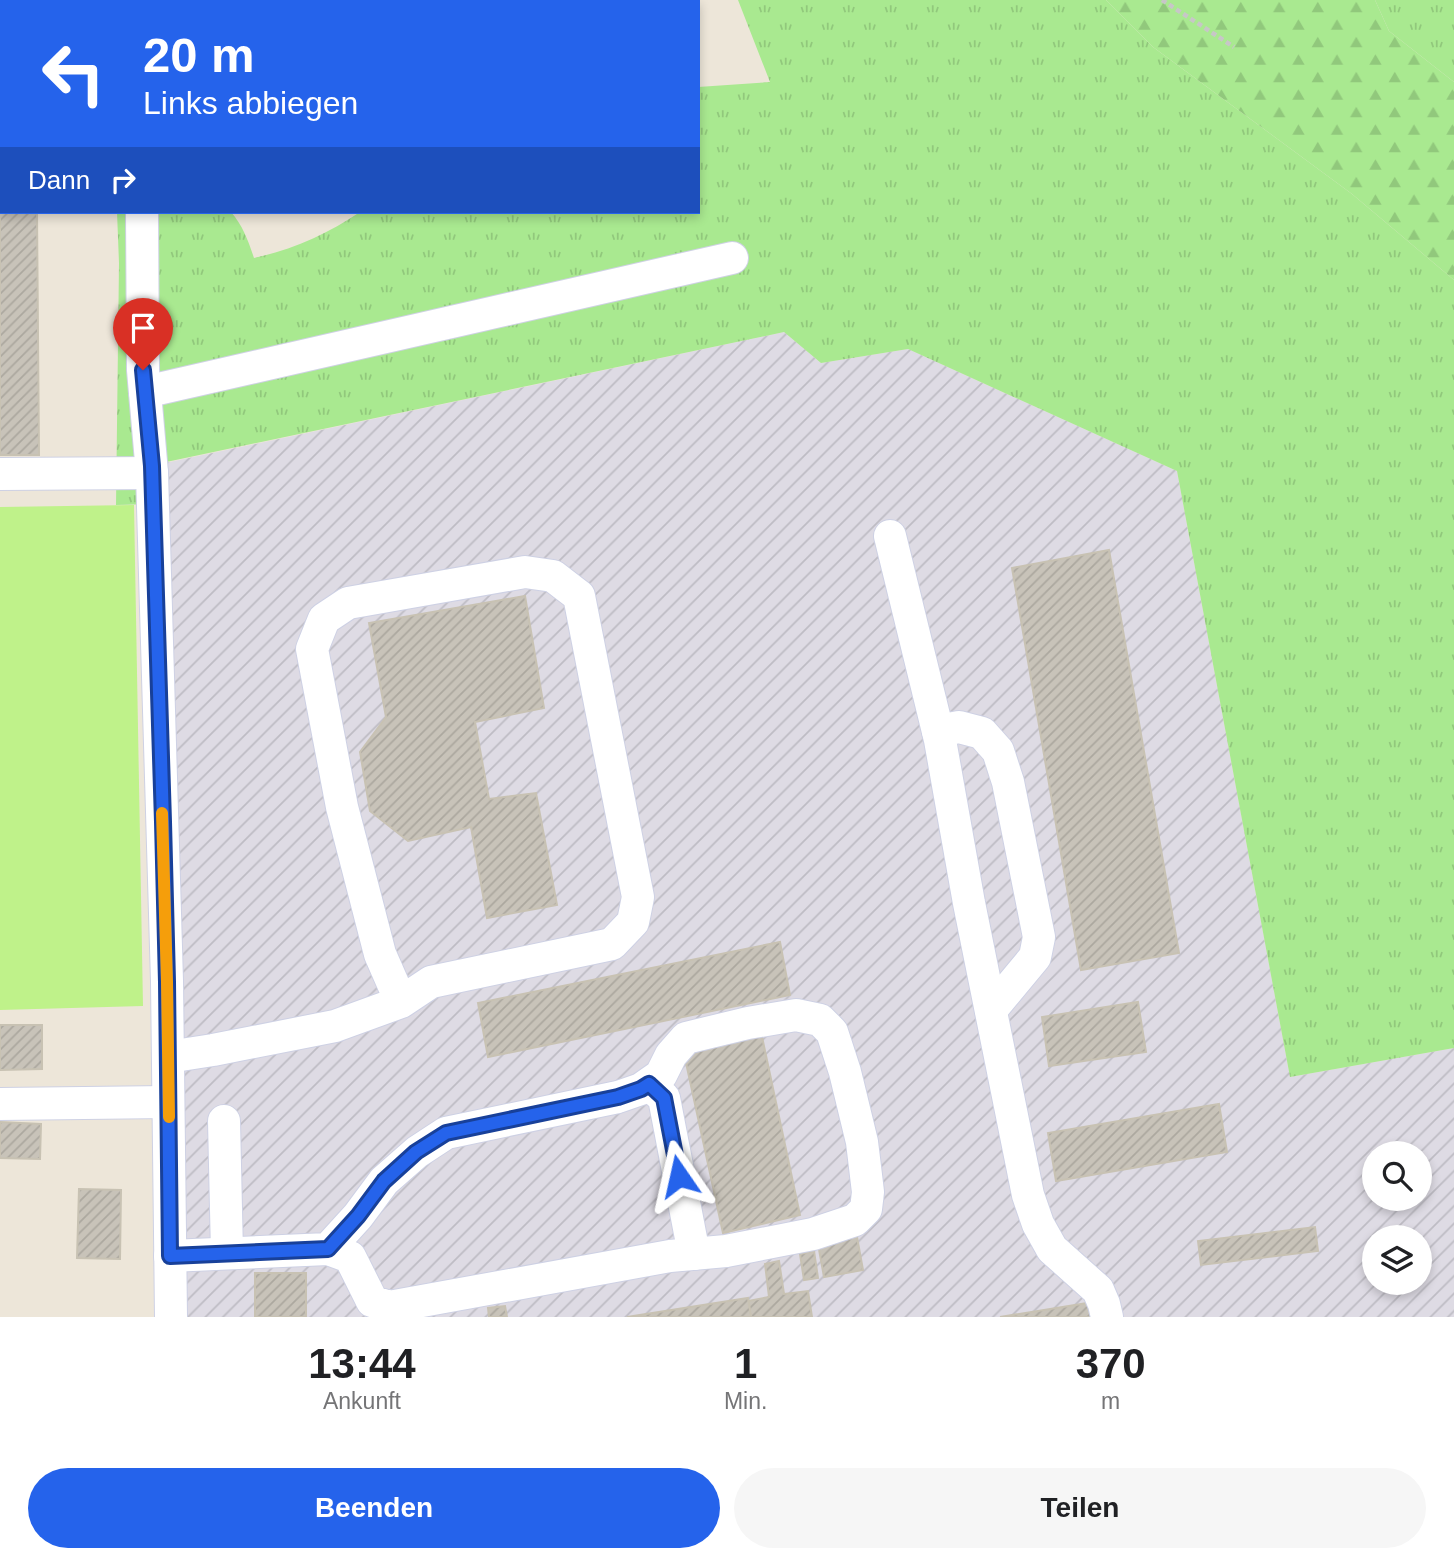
<!DOCTYPE html>
<html lang="de">
<head>
<meta charset="utf-8">
<style>
  :root { --surface:#fff; --page:#f6f6f6; --text:#202124; --muted:#757577; --accent:#2563eb }
  body { margin:0; font-family:Arial,sans-serif; background:var(--page); color:var(--text); height:100vh; display:flex; flex-direction:column; font-size:26px; white-space:nowrap }
  * { box-sizing:border-box; margin:0 }
  p { font-size:23px; color:var(--muted) }
  .icon { flex:none; width:38px; height:38px; fill:none; stroke:currentColor; stroke-width:2; stroke-linecap:round; stroke-linejoin:round }
  .map { position:relative; height:1317px; overflow:hidden }
  .drawer { display:flex; flex-direction:column; background:var(--surface); flex:1 }
  .drawer>* { flex:none }
  .hud { position:absolute; left:0px; top:0px; width:700px; height:214px; box-shadow:0 4px 10px #0003; background:#2563eb; color:#fff; overflow:hidden }
  .tools { position:absolute; left:1362px; top:1141px; display:grid; gap:14px }
  .tools a { display:grid; place-items:center; width:70px; height:70px; border-radius:50%; background:var(--surface); box-shadow:0 4px 10px #0003; font-size:35px }
  .pin { position:absolute; display:grid; place-items:center; width:60px; height:60px; color:#fff; margin:-72px -30px; border-radius:50% 50% 50% 0; rotate:-45deg; box-shadow:0 0 7px #0007 }
  .pin .icon { rotate:45deg }
  .me { position:absolute; width:77px; margin:-38px; rotate:349deg; stroke-linejoin:round; filter:drop-shadow(0 0 5px #0008) }
  .turn { display:flex; align-items:center; gap:24px; height:147px; padding:0 28px; font-size:32px }
  .turn .icon { width:91px; height:91px; stroke-width:2.5 }
  .turn b { display:block; font-size:49px; line-height:60px }
  .then { display:flex; align-items:center; height:66px; padding:0 28px; background:#0003; gap:14px; font-size:26px }
  .eta { display:flex; justify-content:space-evenly; align-items:center; height:119px; text-align:center }
  .eta b { font-size:42px; font-weight:600; line-height:49px }
  .button { display:flex; gap:14px; margin-top:auto; padding:14px 28px }
  .button a { flex:1; height:80px; border-radius:42px; background:var(--accent); color:#fff; font-size:28px; font-weight:600; line-height:80px; text-align:center }
  .button a+a { background:var(--page); color:var(--text) }
  .map>svg:first-child { display:block }
  .industrial { fill:url(#industrial-furrows); fill-rule:evenodd }
  .grass { fill:url(#grass-tufts) }
  .forest { fill:url(#forest-firs) }
  .pitch { fill:#bff28a }
  .building { fill:url(#building-hatch); stroke:#c8c2b3; stroke-width:2 }
  .lines { fill:none; stroke-linecap:round; stroke-linejoin:round }
  .minor-casing { stroke:#ced1e4; stroke-width:34 }
  .path { stroke:#c7c7c7; stroke-width:4.5; stroke-dasharray:5 3.5; stroke-linecap:butt }
  .minor { stroke:#fff; stroke-width:32 }
  .route-casing { stroke:#184099; stroke-width:18 }
  .route { stroke:#2563eb; stroke-width:12 }
  .slow { stroke:#f59e0b; stroke-width:12 }
</style>
</head>
<body>
<div class="map">
<svg width="1454" height="1317" viewBox="0 0 1454 1317">
  <defs>
    <pattern id="industrial-furrows" width="10" height="10" patternUnits="userSpaceOnUse" patternTransform="scale(1.75)"><rect width="10" height="10" fill="#dedbe4"/><path d="M-1 1l2-2M0 10L10 0M9 11l2-2" fill="none" stroke="#bebcc4"/></pattern>
    <pattern id="grass-tufts" width="24" height="20" patternUnits="userSpaceOnUse" patternTransform="scale(1.75)"><rect width="24" height="20" fill="#a9e990"/><path d="M3 7l-1-3M5 7V3M7 7l1-3M15 17l-1-3M17 17v-4M19 17l1-3" fill="none" stroke="#91c87c"/></pattern>
    <pattern id="forest-firs" width="22" height="20" patternUnits="userSpaceOnUse" patternTransform="scale(1.75)"><rect width="22" height="20" fill="#a9e990"/><path d="M5 1l3.5 6h-7zM16 11l3.5 6h-7z" fill="#91c87c"/></pattern>
    <pattern id="building-hatch" width="6" height="6" patternUnits="userSpaceOnUse" patternTransform="scale(1.75)"><rect width="6" height="6" fill="#c8c3b9"/><path d="M-1 1l2-2M0 6l6-6M5 7l2-2" fill="none" stroke="#aca89f"/></pattern>
  </defs>
  <rect width="100%" height="100%" fill="#ede6d9"/>
  <path class="industrial" d="M784 332 821 363 908 349 1177 471 1290 1077 1454 1048V1317H171L151 466ZM1374 1153H1419V1199H1374ZM1374 1237H1419V1283H1374Z"/>
  <g class="grass">
    <path d="M738 0H1106L1153 47 1352 194 1454 280V1048L1290 1077 1177 471 908 349 821 363 784 332 152 465 153 504 116 505 119 263 117 212H231C243 226 248 240 254 258 291 250 328 234 360 212H698V87L770 82Z"/>
    <path d="M1375 0H1454V82L1389 31Z"/>
  </g>
  <path class="forest" d="M1106 0H1375L1389 31 1454 82V280L1352 194 1153 47Z"/>
  <path class="pitch" d="M134 505 143 1006 0 1010V507Z"/>
  <g class="building">
    <path d="M0 185H2V212H37L39 455H0Z"/>
    <path d="M1109 550 1179 953 1081 970 1012 568Z"/>
    <path d="M525 596 544 708 475 722 489 799 536 793 557 905 487 918 471 827 408 841 370 811 360 752 386 717 369 623Z"/>
    <path d="M780 942 790 995 488 1057 478 1003Z"/>
    <path d="M1138 1002 1146 1052 1049 1066 1042 1017Z"/>
    <path d="M0 1025H42V1069L0 1070Z"/>
    <path d="M761 1032 800 1215 723 1233 683 1049Z"/>
    <path d="M1219 1104 1227 1152 1056 1181 1048 1133Z"/>
    <path d="M0 1122 41 1124 40 1159 0 1158Z"/>
    <path d="M79 1189 121 1190 120 1259 77 1258Z"/>
    <path d="M1315 1227 1318 1251 1201 1265 1198 1241Z"/>
    <path d="M857 1237 863 1270 824 1277 818 1244Z"/>
    <path d="M814 1251 818 1278 804 1280 800 1254Z"/>
    <path d="M779 1261 784 1294 808 1291 812 1317H751L748 1301 769 1297 765 1264Z"/>
    <rect x="255" y="1273" width="51" height="44"/>
    <path d="M748 1298 751 1317H627Z"/>
    <path d="M1094 1302 1097 1317H1000Z"/>
    <path d="M505 1306 507 1317H489L488 1308Z"/>
  </g>
  <g class="lines">
    <g class="minor-casing">
      <g id="minor">
        <path d="M138 0H140V2"/>
        <path d="M142 212 143 370 152 473 167 981 171 1317"/>
        <path d="M145 392 732 258"/>
        <path d="M0 474 152 473"/>
        <path d="M890 536 940 740 969 903 1028 1195 1038 1224 1052 1249 1098 1290 1104 1304 1107 1317"/>
        <path d="M938 731 959 727 982 733 998 751 1008 782 1039 937 1035 957 991 1010"/>
        <path d="M168 1057 213 1050 335 1026 401 1002 431 982 612 944 633 922 638 897 579 596 553 576 525 572 348 603 324 619 312 649 342 807 380 954 401 1002"/>
        <path d="M649 1084 664 1098 694 1254"/>
        <path d="M0 1104 168 1102"/>
        <path d="M224 1121 227 1253"/>
        <path d="M170 1256 328 1249 350 1257 372 1301 389 1307 670 1256 726 1251 813 1234 855 1220 866 1209 868 1192 862 1142 845 1072 832 1032 820 1020 796 1015 748 1023 686 1038 671 1055 661 1075 641 1089 618 1097 446 1133 417 1152 384 1181 358 1216 328 1249"/>
      </g>
    </g>
    <path class="path" d="M1162 0 1234 47"/>
    <use href="#minor" class="minor"/>
  </g>
  <g class="lines">
    <g class="route-casing">
      <path id="route" d="M143 370 152 466 163 822 167 982 170 1256 328 1249 358 1216 384 1181 416 1152 446 1133 618 1097 641 1089 649 1084 664 1098 679 1176"/>
    </g>
    <use href="#route" class="route"/>
    <path class="slow" d="M162 813 167 982 169 1117"/>
  </g>
</svg>
<div class="tools">
<a><svg class="icon" aria-label="search" viewBox="0 0 24 24"><circle cx="10" cy="10" r="6"/><path d="M15 15l6 6"/></svg></a>
<a><svg class="icon" aria-label="layers" viewBox="0 0 24 24"><path d="M12 4l9 5-9 5-9-5zM3 14l9 5 9-5"/></svg></a>
</div>
<div class="pin" style="left:143px;top:370px;background:#d93025"><svg class="icon" aria-label="arrive" viewBox="0 0 24 24"><path d="M6 21V4h12l-3 4 3 4H6"/></svg></div>
<svg class="me" style="left:679px;top:1176px" viewBox="-20 -20 40 40"><path d="M0-17L14 15 0 8-14 15z" fill="#2563eb" stroke="#fff" stroke-width="4"/></svg>
<div class="hud">
<div class="turn"><svg class="icon" aria-label="left" viewBox="0 0 24 24"><path d="M17 20v-9H6M10 6l-5 5 5 5"/></svg><div><b>20 m</b>Links abbiegen</div></div>
<div class="then">Dann<svg class="icon" aria-label="right" viewBox="0 0 24 24"><path d="M7 20v-9h11M14 6l5 5-5 5"/></svg></div>
</div>
</div>
<section class="drawer">
<div class="eta">
<div><b>13:44</b><p>Ankunft</p></div>
<div><b>1</b><p>Min.</p></div>
<div><b>370</b><p>m</p></div>
</div>
<div class="button"><a>Beenden</a><a>Teilen</a></div>
</section>
</body>
</html>
